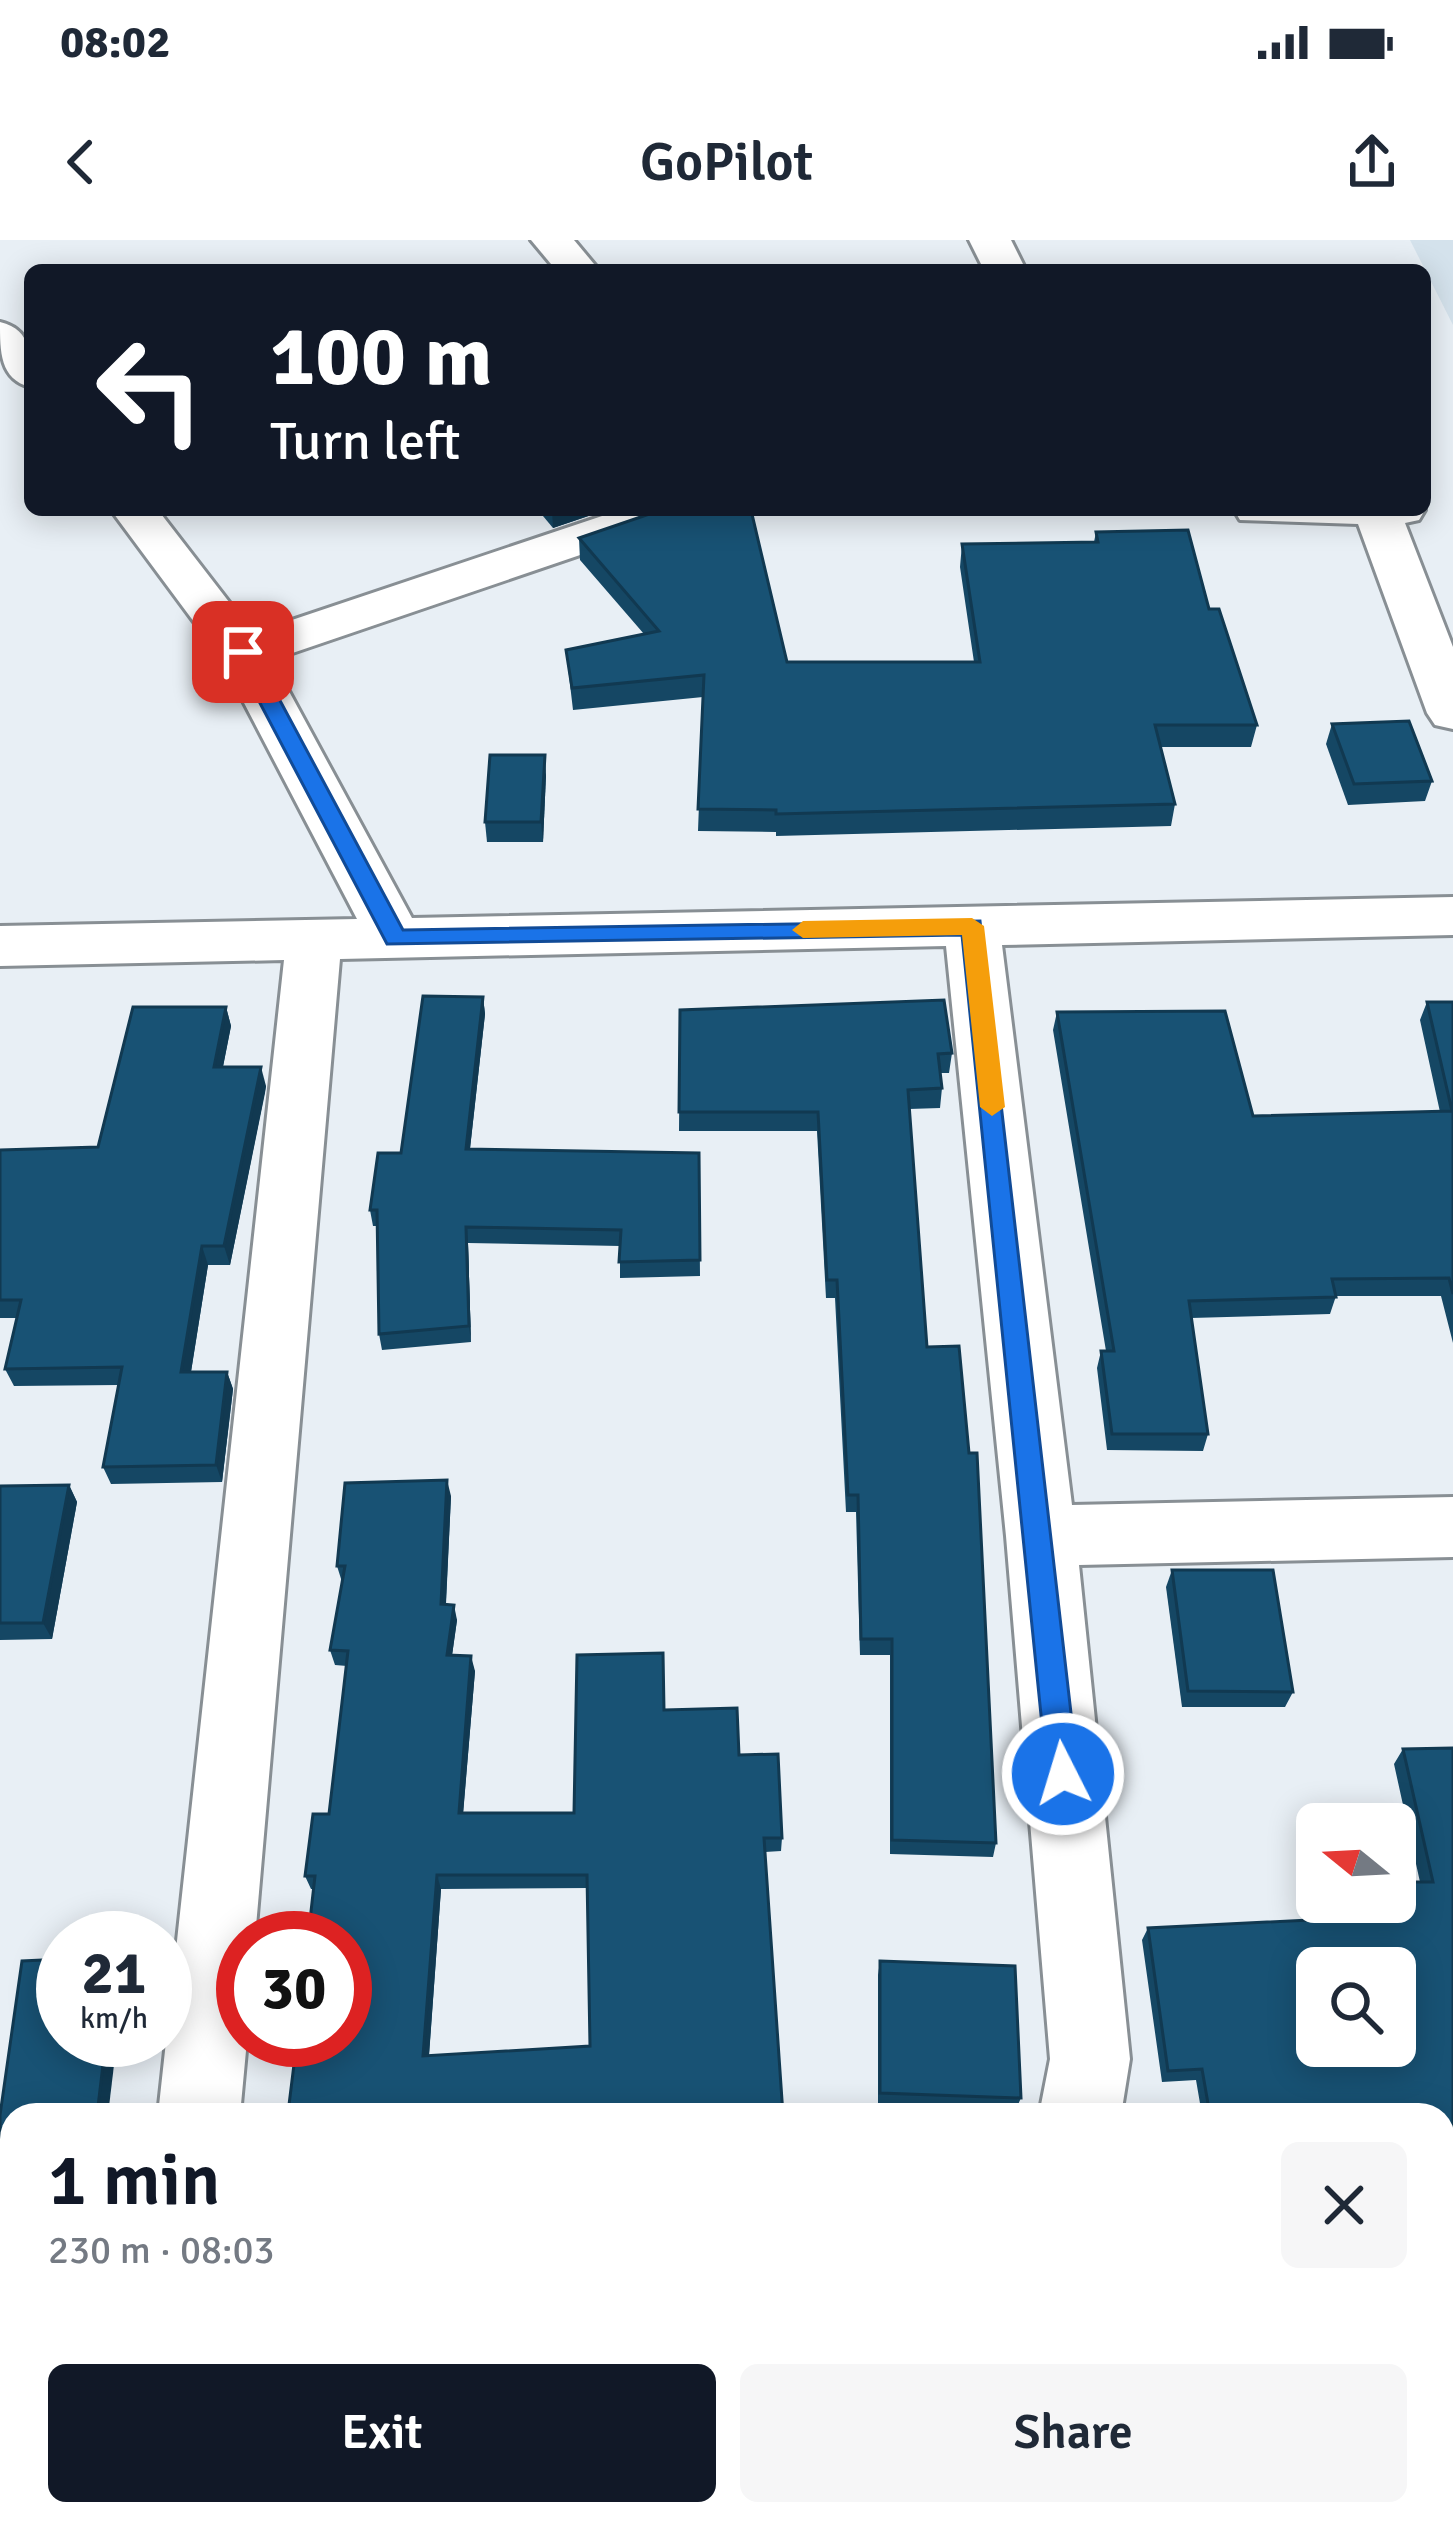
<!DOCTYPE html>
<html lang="en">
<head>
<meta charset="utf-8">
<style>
  :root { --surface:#fff; --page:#f6f6f7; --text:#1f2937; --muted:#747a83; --accent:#111827 }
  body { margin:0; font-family:Signika,sans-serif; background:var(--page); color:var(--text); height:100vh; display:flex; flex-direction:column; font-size:45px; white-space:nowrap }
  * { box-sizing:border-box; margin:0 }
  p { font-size:39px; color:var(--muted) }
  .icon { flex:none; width:66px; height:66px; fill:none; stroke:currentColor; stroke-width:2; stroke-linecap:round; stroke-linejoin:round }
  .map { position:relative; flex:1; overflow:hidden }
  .sheet { position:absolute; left:0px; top:1863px; width:1455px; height:423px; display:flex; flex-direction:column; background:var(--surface); border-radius:36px 36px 0 0; box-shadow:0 6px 30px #0003 }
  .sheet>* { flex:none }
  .guide { position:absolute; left:24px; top:24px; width:1407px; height:252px; border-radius:18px; box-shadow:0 6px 30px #0003; background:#111827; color:#fff; overflow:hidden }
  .needle { width:78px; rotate:288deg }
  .tools { position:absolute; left:1296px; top:1563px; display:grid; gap:24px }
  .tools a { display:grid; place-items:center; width:120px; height:120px; border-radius:18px; background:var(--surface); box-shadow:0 6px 30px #0003; font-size:60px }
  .speed { position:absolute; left:36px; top:1671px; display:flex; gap:24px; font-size:60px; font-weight:700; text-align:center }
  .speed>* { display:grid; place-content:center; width:156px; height:156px; border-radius:50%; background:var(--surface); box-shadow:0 6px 30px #0003; line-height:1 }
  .speed small { font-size:30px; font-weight:400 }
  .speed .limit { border:18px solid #d22; background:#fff; color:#111 }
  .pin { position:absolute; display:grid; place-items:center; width:102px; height:102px; color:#fff; margin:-51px; border-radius:24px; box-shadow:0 6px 18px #0006 }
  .me { position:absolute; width:132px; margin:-66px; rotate:355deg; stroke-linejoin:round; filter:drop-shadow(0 0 9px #0008) }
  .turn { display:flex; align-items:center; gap:42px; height:252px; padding:0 48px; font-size:54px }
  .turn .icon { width:156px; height:156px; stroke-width:2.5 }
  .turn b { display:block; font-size:84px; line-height:102px }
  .round { display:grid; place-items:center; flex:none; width:126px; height:126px; border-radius:18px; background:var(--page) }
  .head { display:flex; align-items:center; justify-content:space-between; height:204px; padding:0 48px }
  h1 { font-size:72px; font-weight:600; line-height:90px; color:var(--accent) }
  .button { display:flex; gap:24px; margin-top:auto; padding:24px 48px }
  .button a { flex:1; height:138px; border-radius:18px; background:var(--accent); color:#fff; font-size:48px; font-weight:600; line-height:138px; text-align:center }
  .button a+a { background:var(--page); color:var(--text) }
  .status { display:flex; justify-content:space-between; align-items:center; height:84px; padding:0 60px; background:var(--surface); direction:ltr }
  .status svg { height:33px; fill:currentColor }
  header { display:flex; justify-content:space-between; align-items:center; height:156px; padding:0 48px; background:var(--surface); font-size:54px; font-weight:600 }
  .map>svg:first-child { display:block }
  .built { fill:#d4e2ec }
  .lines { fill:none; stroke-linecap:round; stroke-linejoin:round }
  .minor-casing { stroke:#888f94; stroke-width:6 }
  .minor { fill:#fff; fill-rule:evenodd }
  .wall { fill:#154764; fill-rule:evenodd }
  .shaded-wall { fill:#113951 }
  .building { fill:#185274; stroke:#113951; stroke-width:3; fill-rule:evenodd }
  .route { fill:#1a73e8; stroke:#114b97; stroke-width:3 }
  .slow { fill:#f59e0b }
</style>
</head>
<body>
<div class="status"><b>08:02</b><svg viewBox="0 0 49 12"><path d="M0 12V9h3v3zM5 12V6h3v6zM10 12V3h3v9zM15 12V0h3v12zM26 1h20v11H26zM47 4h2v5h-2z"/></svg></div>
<header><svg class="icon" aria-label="back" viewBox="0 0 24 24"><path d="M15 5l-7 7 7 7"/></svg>GoPilot<svg class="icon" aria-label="share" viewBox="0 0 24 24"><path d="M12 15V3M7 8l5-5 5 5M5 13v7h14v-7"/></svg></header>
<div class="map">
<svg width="1453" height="2284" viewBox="0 0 1453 2284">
  <rect width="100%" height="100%" fill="#e8eff5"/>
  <path class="built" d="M1410 0H1453V85Z"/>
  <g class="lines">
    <g class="minor-casing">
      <g id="minor">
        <path d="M531 0H574L599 30H556Z"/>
        <path d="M969 0H1011L1026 30H984Z"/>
        <path d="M0 82C34 90 30 118 30 147 0 139 0 112 0 82Z"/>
        <path d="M1425 269V270L1419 280 1405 283 1453 407V489L1435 485 1427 473 1358 284 1240 280 1234 270Z"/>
        <path d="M111 270H158L253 393 620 270H689L683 280 272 420 412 678 1453 657V695L1002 705 1072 1265 1453 1257V1317L1079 1325 1130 1819 1121 1875H1039L1050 1819 1006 1296 946 706 340 719 255 1698H243L247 1800 240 1875H158L284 720 0 726V686L357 679 220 417Z"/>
        <rect x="0" y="1942" width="12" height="84"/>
        <path d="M107 2274H197L196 2284H106Z"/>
      </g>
    </g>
    <use href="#minor" class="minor"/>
  </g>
  <g class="wall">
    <path d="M538 270H606L553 288Z"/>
    <path d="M1096 292 1209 369 1257 485 1251 507H1161L1175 564 1171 586 776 596V592L698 591 703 457 573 470 566 410 644 394 580 320 579 298 787 422H974L960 327 962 304 1094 302Z"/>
    <path d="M1332 484 1432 541 1425 561 1348 565 1326 504Z"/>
    <path d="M546 535 543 602H487L485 582Z"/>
    <path d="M483 757 485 774 470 909 699 913 700 1036 620 1038V1006L468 1003 471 1102 382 1110 379 1094 377 986H373L370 970Z"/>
    <path d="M1427 762H1453V1103L1441 1056H1336L1330 1074 1191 1078 1208 1194 1203 1211 1107 1210 1097 1128 1101 1111H1106L1053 790 1057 772 1253 876 1440 872 1420 780Z"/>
    <path d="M226 767 231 786 223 827 266 846 230 1025H208L191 1132H227L233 1149 222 1242 111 1244 103 1227 118 1145 14 1146 5 1129 17 1078H0V910L98 907Z"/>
    <path d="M680 770 952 813 949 833H940L942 848 940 868 909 869 927 1107 996 1603 993 1617 890 1614V1415H860L856 1272H846L835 1058H826L817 891H679Z"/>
    <path d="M69 1245 77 1262 52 1399 0 1400V1246Z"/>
    <path d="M451 1256 446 1364 457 1380 452 1415 475 1431 463 1573H574L665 1470 739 1515 782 1598 781 1611 765 1612 783 1875H290L288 1873 314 1649H311L305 1636 329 1574 347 1426 335 1425 330 1410 342 1342 337 1326ZM588 1648 590 1806 429 1816 441 1649Z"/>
    <path d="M1172 1330 1293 1452 1285 1467H1182L1166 1347Z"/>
    <path d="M1453 1508V1990H1443V1875H1202L1196 1840 1162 1842 1142 1700 1148 1688 1397 1675 1395 1653 1402 1642H1420L1394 1524 1403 1509Z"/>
    <path d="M880 1721 1021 1858 1016 1869 878 1864V1735Z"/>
    <path d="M12 1875V1936H4L0 1933V1925Z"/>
    <path d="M12 2054V2208H0V2055Z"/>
    <path d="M1299 2274H1443L1453 2284H1300Z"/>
  </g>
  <g class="shaded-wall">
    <path d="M552 270H606L553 288Z"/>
    <path d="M545 515 546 535 543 602 541 582Z"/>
    <path d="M483 757 485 774 468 926 466 909Z"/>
    <path d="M226 767 231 786 219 846 214 827Z"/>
    <path d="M261 827 266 846 265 853 230 1025 224 1006Z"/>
    <path d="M466 987 468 1003 471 1102 469 1086Z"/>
    <path d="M202 1006 208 1025 188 1150 181 1132Z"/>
    <path d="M227 1132 233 1149 222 1242 216 1225Z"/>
    <path d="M447 1240 451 1256 445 1380 441 1364Z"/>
    <path d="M69 1245 77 1262 52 1399 43 1383Z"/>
    <path d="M454 1365 457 1380 450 1430 447 1415Z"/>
    <path d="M471 1416 475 1431 462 1587 459 1573Z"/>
    <path d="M437 1635 441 1649 428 1828 423 1816Z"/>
    <path d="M106 1800H117L108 1875H97Z"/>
    <path d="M363 2274H369L368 2284H362Z"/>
  </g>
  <g class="building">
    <path d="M661 270H751L787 422H980L962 304 1098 302 1096 292 1188 290 1209 369H1219L1257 485H1155L1175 564 776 574V570L698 569 704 435 572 448 566 410 659 391 579 298Z"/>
    <path d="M1409 481 1432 541 1354 544 1332 484Z"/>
    <path d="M490 515H545L541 582H485Z"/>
    <path d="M423 756 483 757 466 909 699 913 700 1020 619 1022 621 990 466 987 469 1086 379 1094 377 970H370L378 913H401Z"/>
    <path d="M944 760 952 813 938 814 942 848 908 850 927 1107 959 1106 969 1213H977L996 1603 892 1600V1399H861L858 1255H848L837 1040H827L818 872H679L680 770Z"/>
    <path d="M1427 762H1453V1054L1449 1038 1332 1039 1336 1057 1189 1061 1208 1194H1112L1101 1111H1114L1057 772 1225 771 1253 876 1452 871Z"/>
    <path d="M133 767H226L214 827H261L224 1006H202L181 1132H227L216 1225 103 1227 122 1127 5 1129 21 1060H0V910L98 907Z"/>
    <path d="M447 1240 441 1364 454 1365 447 1415 471 1416 459 1573H574L577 1415 663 1413 664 1470 737 1468 739 1515 778 1514 782 1598H764L783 1875H450V1872L288 1873 297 1800H345V1698H308L315 1636H305L313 1574H329L348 1411 330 1410 345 1326H337L345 1243ZM437 1635H587L590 1806 423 1816Z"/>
    <path d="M69 1245 43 1383H0V1246Z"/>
    <path d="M1172 1330H1273L1293 1452 1188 1451Z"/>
    <path d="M1453 1508V1981H1443V1875H1210L1202 1829 1168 1831 1148 1688 1409 1675 1402 1642H1433L1403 1509ZM1317 1728H1395V1806H1317Z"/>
    <path d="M63 1719V1800H106L97 1875H12V1925H0V1875L22 1721Z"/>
    <path d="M880 1721 1015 1726 1021 1858 880 1853Z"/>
    <path d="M12 2054V2200L0 2201V2055Z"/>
    <path d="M1443 2195 1449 2234H1453V2284H1311L1309 2274H1443Z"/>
    <path d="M251 2274H363L362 2284H250Z"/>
  </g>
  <path class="route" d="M243 406 254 412 403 690 980 681 1078 1534 1074 1544 1063 1548 1052 1544 1047 1534 962 695 387 704 233 412Z"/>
  <path class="slow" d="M972 678 984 686 1005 867 992 876 980 867 962 695 803 698 792 690 803 681Z"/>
</svg>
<div class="tools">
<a><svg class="needle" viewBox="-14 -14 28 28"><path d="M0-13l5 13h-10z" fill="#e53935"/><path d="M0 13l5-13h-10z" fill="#747a83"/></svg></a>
<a><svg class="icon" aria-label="search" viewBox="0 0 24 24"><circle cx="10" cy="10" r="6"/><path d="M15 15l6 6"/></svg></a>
</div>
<div class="speed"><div>21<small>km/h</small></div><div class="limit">30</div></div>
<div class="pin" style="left:243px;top:412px;background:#d93025"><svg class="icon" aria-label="arrive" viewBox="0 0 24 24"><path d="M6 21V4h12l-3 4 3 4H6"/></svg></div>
<svg class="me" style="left:1063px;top:1534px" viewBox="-20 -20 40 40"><circle r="17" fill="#1a73e8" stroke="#fff" stroke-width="3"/><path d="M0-11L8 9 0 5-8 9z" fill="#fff"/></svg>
<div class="guide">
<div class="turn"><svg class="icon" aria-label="left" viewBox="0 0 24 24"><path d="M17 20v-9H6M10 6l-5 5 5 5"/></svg><div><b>100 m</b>Turn left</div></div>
</div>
<section class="sheet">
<div class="head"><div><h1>1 min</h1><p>230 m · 08:03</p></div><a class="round"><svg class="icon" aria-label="close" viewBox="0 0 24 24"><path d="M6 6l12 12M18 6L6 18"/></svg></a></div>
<div class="button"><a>Exit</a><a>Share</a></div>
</section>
</div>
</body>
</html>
